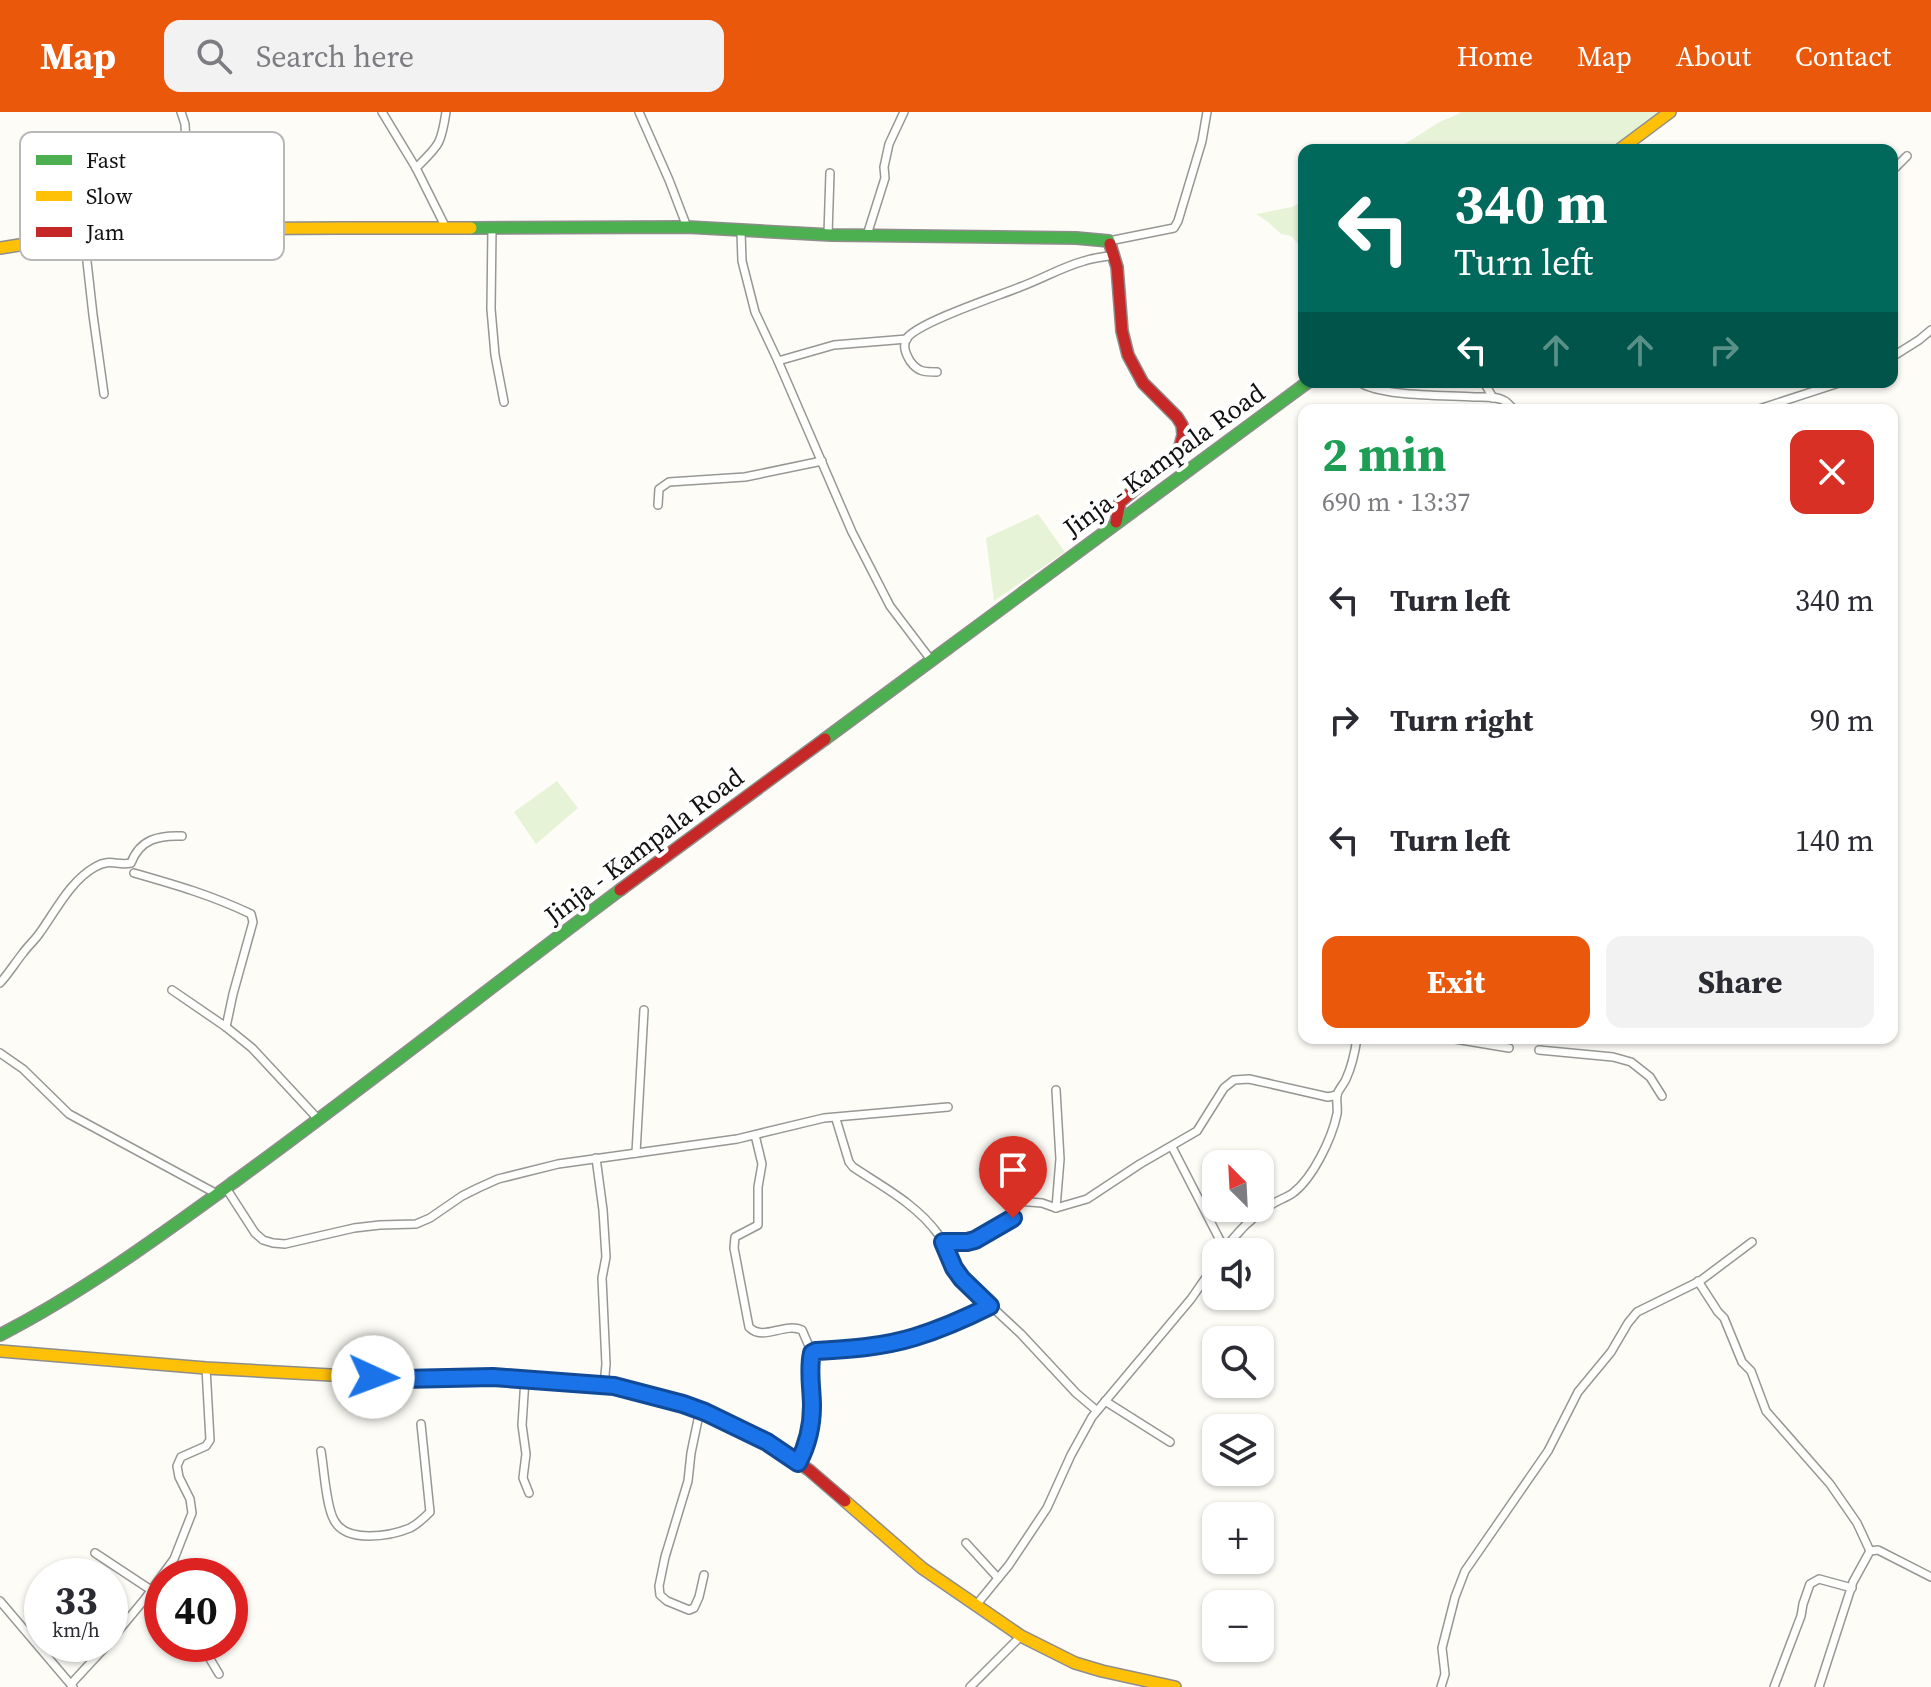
<!DOCTYPE html>
<html lang="en">
<head>
<meta charset="utf-8">
<style>
  :root { --surface:#fff; --page:#f2f2f3; --text:#2b2b33; --muted:#7c7c81; --accent:#ea580c }
  body { margin:0; font-family:"Source Serif 4",serif; background:var(--page); color:var(--text); height:100vh; display:flex; flex-direction:column; font-size:30px; white-space:nowrap }
  * { box-sizing:border-box; margin:0 }
  p { font-size:26px; color:var(--muted) }
  .icon { flex:none; width:44px; height:44px; fill:none; stroke:currentColor; stroke-width:2; stroke-linecap:round; stroke-linejoin:round }
  .map { position:relative; flex:1; overflow:hidden }
  .side { position:absolute; left:1298px; top:292px; width:600px; height:640px; display:flex; flex-direction:column; background:var(--surface); border-radius:16px; box-shadow:0 2px 6px #0004 }
  .side>* { flex:none }
  .banner { position:absolute; left:1298px; top:32px; width:600px; height:244px; border-radius:16px; box-shadow:0 2px 6px #0004; background:#00695c; color:#fff; overflow:hidden }
  .needle { width:52px; rotate:336deg }
  .tools { position:absolute; left:1202px; top:1038px; display:grid; gap:16px }
  .tools a { display:grid; place-items:center; width:72px; height:72px; border-radius:16px; background:var(--surface); box-shadow:0 2px 6px #0004; font-size:40px }
  .speed { position:absolute; left:24px; top:1446px; display:flex; gap:16px; font-size:40px; font-weight:700; text-align:center }
  .speed>* { display:grid; place-content:center; width:104px; height:104px; border-radius:50%; background:var(--surface); box-shadow:0 2px 6px #0004; line-height:1 }
  .speed small { font-size:20px; font-weight:400 }
  .speed .limit { border:12px solid #d22; background:#fff; color:#111 }
  .pin { position:absolute; display:grid; place-items:center; width:68px; height:68px; color:#fff; margin:-82px -34px; border-radius:50% 50% 50% 0; rotate:-45deg; box-shadow:0 0 8px #0007 }
  .pin .icon { rotate:45deg }
  .me { position:absolute; width:88px; margin:-44px; rotate:92deg; stroke-linejoin:round; filter:drop-shadow(0 0 6px #0008) }
  .turn { display:flex; align-items:center; gap:28px; height:168px; padding:0 24px; font-size:36px }
  .turn .icon { width:104px; height:104px; stroke-width:2.5 }
  .turn b { display:block; font-size:56px; line-height:68px }
  .lanes { display:flex; align-items:center; height:76px; padding:0 24px; background:#0003; justify-content:center; gap:40px; direction:ltr }
  .lanes .off { opacity:.35 }
  .round { display:grid; place-items:center; flex:none; width:84px; height:84px; border-radius:16px; background:var(--page) }
  .headline { display:flex; align-items:center; justify-content:space-between; height:136px; padding:0 24px }
  h1 { font-size:48px; font-weight:700; line-height:60px; color:#1e9e55 }
  .action { display:flex; gap:16px; margin-top:auto; padding:16px 24px }
  .action a { flex:1; height:92px; border-radius:16px; background:var(--accent); color:#fff; font-size:32px; font-weight:700; line-height:92px; text-align:center }
  .action a+a { background:var(--page); color:var(--text) }
  ul { padding:0; list-style:none }
  li { display:flex; align-items:center; gap:24px; height:120px; padding:0 24px }
  li div { flex:1 }
  li b { display:block; font-size:30px }
  li em { font-style:normal }
  header { display:flex; align-items:center; gap:48px; box-sizing:border-box; height:112px; padding:0 40px; background:var(--accent); color:#fff }
  header strong { font-size:38px }
  nav { display:flex; gap:44px; margin-inline-start:auto; font-size:28px }
  .search { width:560px; height:72px; background:var(--page); display:flex; align-items:center; gap:20px; box-sizing:border-box; padding:0 28px; border-radius:16px; color:var(--muted); font-size:30px }
  .map>svg:first-child { display:block }
  .green { fill:#e7f3d7 }
  .lines { fill:none; stroke-linecap:round; stroke-linejoin:round }
  .street-casing { stroke:#979795; stroke-width:10 }
  .fast-casing { stroke:#8e8d8b; stroke-width:14 }
  .slow-casing { stroke:#8e8d8b; stroke-width:14 }
  .jam-casing { stroke:#8e8d8b; stroke-width:14 }
  .street { stroke:#fffffe; stroke-width:7 }
  .fast { stroke:#4caf50; stroke-width:11 }
  .slow { stroke:#ffc107; stroke-width:11 }
  .jam { stroke:#c62828; stroke-width:11 }
  .route-casing { stroke:#114b97; stroke-width:20 }
  .route { stroke:#1a73e8; stroke-width:14 }
  .labels { text-anchor:middle; dominant-baseline:central; stroke-width:8; stroke-linejoin:round; paint-order:stroke }
  .street-label { font-size:26px; fill:#111; stroke:#fff }
  .key { fill:#fff; stroke:#b8b8b8; stroke-width:2 }
  .key-label { font-size:22px; fill:#111 }
</style>
</head>
<body>
<header>
<strong>Map</strong>
<div class="search"><svg class="icon" aria-label="search" viewBox="0 0 24 24"><circle cx="10" cy="10" r="6"/><path d="M15 15l6 6"/></svg>Search here</div>
<nav><a>Home</a><a>Map</a><a>About</a><a>Contact</a></nav>
</header>
<div class="map">
<svg width="1931" height="1575" viewBox="0 0 1931 1575">
  <rect width="100%" height="100%" fill="#fdfcf7"/>
  <g class="green">
    <path d="M1461 0H1658L1608 38H1393C1409 30 1423 20 1438 11 1445 7 1454 5 1461 0Z"/>
    <path d="M1304 89V138L1291 124 1281 122 1268 110 1256 102 1292 95Z"/>
    <path d="M1038 402 1065 440 994 489 986 426Z"/>
    <path d="M557 669 578 696 536 732 514 700Z"/>
  </g>
  <g class="lines">
    <g class="street-casing">
      <g id="street">
        <path d="M181 0 185 12 190 117"/>
        <path d="M382 0 416 56 446 116"/>
        <path d="M639 0 669 68 687 115"/>
        <path d="M416 56C439 33 441 33 446 0"/>
        <path d="M1892 59 1907 44"/>
        <path d="M492 116 491 197 495 243 504 290"/>
        <path d="M741 120 742 149 755 200 778 249 852 420 890 494 931 548"/>
        <path d="M828 122 830 61"/>
        <path d="M84 123 93 203 104 282"/>
        <path d="M867 123 885 66 884 55 889 32 904 0"/>
        <path d="M1109 129 1174 116 1178 109 1202 29 1207 0"/>
        <path d="M1892 245 1919 228 1931 218"/>
        <path d="M778 249 834 233 907 227"/>
        <path d="M937 260C924 260 918 260 910 249 906 242 902 234 907 226 919 210 998 184 1020 175 1042 167 1062 155 1084 149 1093 146 1104 145 1114 143"/>
        <path d="M1359 270C1382 285 1445 283 1474 285 1484 285 1496 284 1505 289 1507 290 1513 297 1515 298"/>
        <path d="M1484 270 1493 286"/>
        <path d="M1756 298 1842 270"/>
        <path d="M658 393 659 377 669 370 745 365 822 349"/>
        <path d="M134 761C176 773 211 783 251 802L253 810 233 882 226 915"/>
        <path d="M0 871C9 861 15 851 23 841 28 834 34 829 39 822 55 800 70 769 95 755 110 746 117 754 131 751 140 727 159 723 182 724"/>
        <path d="M172 878 226 915 252 936 318 1007"/>
        <path d="M1449 926 1509 936"/>
        <path d="M1539 938 1613 945 1631 950 1650 965 1662 984"/>
        <path d="M0 941 23 957 69 1002 217 1082"/>
        <path d="M836 1007 849 1050 853 1055C883 1075 916 1092 938 1122 948 1135 952 1153 962 1167L1021 1222 1076 1281 1096 1298"/>
        <path d="M755 1023 762 1052 758 1075V1113L735 1125 734 1136 749 1215C763 1230 784 1210 802 1218L812 1241"/>
        <path d="M1172 1035 1225 1138"/>
        <path d="M636 1041 644 898"/>
        <path d="M596 1046 603 1098 606 1145 602 1166 606 1252 604 1274"/>
        <path d="M226 1076 255 1121 263 1128 273 1131 285 1132 354 1116 380 1113 416 1112 430 1106 462 1084 478 1076 498 1067 558 1052 737 1027 824 1006 948 995"/>
        <path d="M1056 1096 1060 1047 1056 978"/>
        <path d="M943 1130 975 1128 1010 1108 1014 1102V1092L1016 1089 1042 1091 1056 1096 1087 1087 1140 1052 1197 1019 1224 976 1234 968 1249 967 1328 985 1337 983"/>
        <path d="M1223 1140C1236 1121 1252 1105 1271 1093 1278 1088 1286 1086 1293 1081 1313 1066 1332 1026 1337 1002 1338 996 1336 989 1337 983 1338 978 1344 972 1346 967 1352 954 1355 940 1357 926"/>
        <path d="M1698 1169 1718 1200 1724 1206 1742 1250 1751 1259 1766 1299 1830 1372 1857 1411 1870 1439"/>
        <path d="M525 1267 522 1313 526 1342 523 1366 529 1381"/>
        <path d="M1105 1289 1170 1330"/>
        <path d="M700 1298 691 1341 688 1369 665 1445 659 1474 660 1483 667 1489 689 1498 694 1496 699 1485 704 1463"/>
        <path d="M321 1339C324 1357 326 1394 334 1408 346 1432 391 1424 410 1416 418 1412 424 1406 430 1400L421 1312"/>
        <path d="M798 1351C807 1334 812 1314 812 1294 812 1277 808 1258 812 1241 832 1234 863 1236 886 1232 922 1225 957 1210 990 1194"/>
        <path d="M966 1431 998 1466"/>
        <path d="M95 1441 151 1478 162 1487"/>
        <path d="M0 1489 73 1575"/>
        <path d="M977 1492 1009 1453 1047 1396 1071 1343 1092 1305 1191 1187 1216 1151"/>
        <path d="M110 1529 144 1488 174 1447 192 1401 190 1387 179 1365 177 1354 181 1345 206 1334 210 1328 206 1256"/>
        <path d="M201 1532 219 1562"/>
        <path d="M71 1572 108 1532"/>
        <path d="M970 1575 1021 1524"/>
        <path d="M1441 1575 1445 1562 1442 1536 1455 1485 1465 1459 1548 1339 1578 1280 1611 1240 1628 1211 1637 1200 1700 1169 1752 1130"/>
        <path d="M1774 1575 1801 1504 1803 1492 1810 1472 1819 1467 1852 1476"/>
        <path d="M1819 1575 1853 1470 1870 1439 1878 1438 1931 1465"/>
      </g>
    </g>
    <g class="fast-casing">
      <g id="fast">
        <path d="M471 116 687 115 831 123 1076 126 1109 129 1110 132"/>
        <path d="M825 627 1308 270"/>
        <path d="M0 1223C85 1179 161 1123 238 1067 367 973 492 874 620 778"/>
      </g>
    </g>
    <g class="slow-casing">
      <g id="slow">
        <path d="M1619 38 1670 0"/>
        <path d="M0 136C156 110 314 117 471 116"/>
        <path d="M0 1239 206 1256 403 1267"/>
        <path d="M845 1389 922 1456 1021 1524 1075 1551 1102 1559 1175 1575"/>
      </g>
    </g>
    <g class="jam-casing">
      <g id="jam">
        <path d="M1110 132 1117 155 1122 219 1128 243 1143 271 1177 305 1182 313 1183 323 1180 334 1172 346 1120 390 1116 410"/>
        <path d="M620 778 825 627"/>
        <path d="M403 1267 493 1265 614 1274 683 1292 726 1309 767 1330 809 1358 845 1389"/>
      </g>
    </g>
    <use href="#street" class="street"/>
    <use href="#fast" class="fast"/>
    <use href="#slow" class="slow"/>
    <use href="#jam" class="jam"/>
  </g>
  <g class="lines">
    <g class="route-casing">
      <path id="route" d="M373 1265 402 1267 493 1265 614 1274 683 1292 705 1300 767 1330 798 1351C807 1334 812 1314 812 1294 812 1277 808 1258 812 1241L816 1239C849 1237 883 1235 915 1225 941 1217 966 1206 990 1194L962 1167 954 1156 943 1130H967L975 1128 1013 1106"/>
    </g>
    <use href="#route" class="route"/>
  </g>
  <g class="labels">
    <g class="street-label">
      <text transform="translate(1164 348) rotate(-36)">Jinja - Kampala Road</text>
      <text transform="translate(644 734) rotate(-37)">Jinja - Kampala Road</text>
    </g>
  </g>
  <rect x="20" y="20" width="264" height="128" rx="12" class="key"/>
  <rect x="36" y="43" width="36" height="10" fill="#4caf50"/>
  <rect x="36" y="79" width="36" height="10" fill="#ffc107"/>
  <rect x="36" y="115" width="36" height="10" fill="#c62828"/>
  <g class="key-label">
    <text x="86" y="56">Fast</text>
    <text x="86" y="92">Slow</text>
    <text x="86" y="128">Jam</text>
  </g>
</svg>
<div class="tools">
<a><svg class="needle" viewBox="-14 -14 28 28"><path d="M0-13l5 13h-10z" fill="#e53935"/><path d="M0 13l5-13h-10z" fill="#7c7c81"/></svg></a>
<a><svg class="icon" aria-label="sound" viewBox="0 0 24 24"><path d="M4 9h4l5-4v14l-5-4H4zM17 9q2 3 0 6"/></svg></a>
<a><svg class="icon" aria-label="search" viewBox="0 0 24 24"><circle cx="10" cy="10" r="6"/><path d="M15 15l6 6"/></svg></a>
<a><svg class="icon" aria-label="layers" viewBox="0 0 24 24"><path d="M12 4l9 5-9 5-9-5zM3 14l9 5 9-5"/></svg></a>
<a>+</a>
<a>−</a>
</div>
<div class="speed"><div>33<small>km/h</small></div><div class="limit">40</div></div>
<div class="pin" style="left:1013px;top:1106px;background:#d93025"><svg class="icon" aria-label="arrive" viewBox="0 0 24 24"><path d="M6 21V4h12l-3 4 3 4H6"/></svg></div>
<svg class="me" style="left:373px;top:1265px" viewBox="-20 -20 40 40"><circle r="19" fill="#fff"/><path d="M0-13L10 11 0 6-10 11z" fill="#1a73e8"/></svg>
<div class="banner">
<div class="turn"><svg class="icon" aria-label="left" viewBox="0 0 24 24"><path d="M17 20v-9H6M10 6l-5 5 5 5"/></svg><div><b>340 m</b>Turn left</div></div>
<div class="lanes"><svg class="icon" aria-label="left" viewBox="0 0 24 24"><path d="M17 20v-9H6M10 6l-5 5 5 5"/></svg><svg class="icon off" aria-label="ahead" viewBox="0 0 24 24"><path d="M12 20V5M6 11l6-6 6 6"/></svg><svg class="icon off" aria-label="ahead" viewBox="0 0 24 24"><path d="M12 20V5M6 11l6-6 6 6"/></svg><svg class="icon off" aria-label="right" viewBox="0 0 24 24"><path d="M7 20v-9h11M14 6l5 5-5 5"/></svg></div>
</div>
<section class="side">
<div class="headline"><div><h1>2 min</h1><p>690 m · 13:37</p></div><a class="round" style="background:#d93025;color:#fff"><svg class="icon" aria-label="close" viewBox="0 0 24 24"><path d="M6 6l12 12M18 6L6 18"/></svg></a></div>
<ul>
<li><svg class="icon" aria-label="left" viewBox="0 0 24 24"><path d="M17 20v-9H6M10 6l-5 5 5 5"/></svg><div><b>Turn left</b></div><em>340 m</em></li>
<li><svg class="icon" aria-label="right" viewBox="0 0 24 24"><path d="M7 20v-9h11M14 6l5 5-5 5"/></svg><div><b>Turn right</b></div><em>90 m</em></li>
<li><svg class="icon" aria-label="left" viewBox="0 0 24 24"><path d="M17 20v-9H6M10 6l-5 5 5 5"/></svg><div><b>Turn left</b></div><em>140 m</em></li>
</ul>
<div class="action"><a>Exit</a><a>Share</a></div>
</section>
</div>
</body>
</html>
